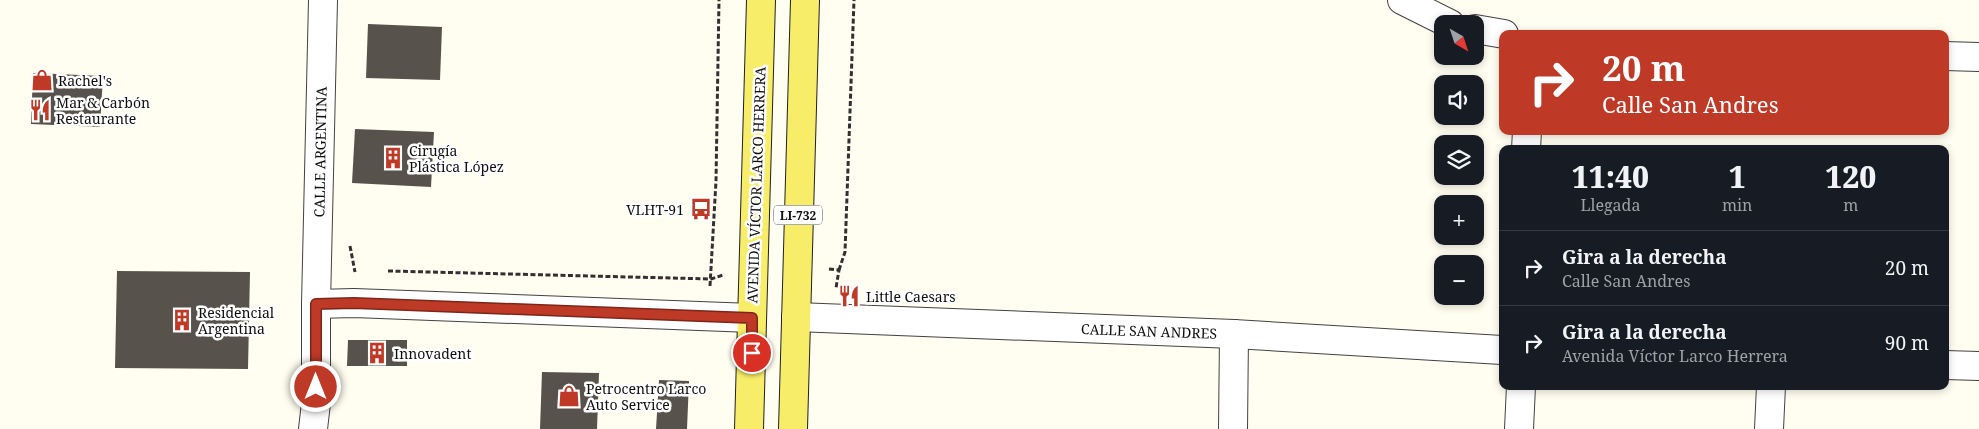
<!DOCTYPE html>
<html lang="es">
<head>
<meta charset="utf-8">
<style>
  :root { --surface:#171b24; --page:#242831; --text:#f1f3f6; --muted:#9ea1a6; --line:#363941 }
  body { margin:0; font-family:"Noto Serif",serif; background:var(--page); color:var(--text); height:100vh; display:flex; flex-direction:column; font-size:19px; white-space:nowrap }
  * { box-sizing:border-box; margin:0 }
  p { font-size:16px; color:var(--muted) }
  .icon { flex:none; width:28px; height:28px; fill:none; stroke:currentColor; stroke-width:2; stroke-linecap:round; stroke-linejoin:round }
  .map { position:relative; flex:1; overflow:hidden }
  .details { position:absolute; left:1499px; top:145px; width:450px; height:245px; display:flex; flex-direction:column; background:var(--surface); border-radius:10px; box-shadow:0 2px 8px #0003 }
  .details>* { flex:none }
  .guide { position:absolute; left:1499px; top:30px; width:450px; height:105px; border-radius:10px; box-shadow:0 2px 8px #0003; background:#be3a27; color:#fff; overflow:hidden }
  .needle { width:32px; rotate:141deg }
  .buttons { position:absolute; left:1434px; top:15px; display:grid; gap:10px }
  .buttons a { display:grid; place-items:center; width:50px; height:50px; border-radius:10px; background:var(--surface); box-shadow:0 2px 8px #0003; font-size:25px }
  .pin { position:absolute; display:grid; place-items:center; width:42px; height:42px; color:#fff; margin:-21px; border:2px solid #fff; border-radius:50%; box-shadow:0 1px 5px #0007 }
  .me { position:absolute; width:55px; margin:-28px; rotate:0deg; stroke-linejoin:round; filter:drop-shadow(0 0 4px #0008) }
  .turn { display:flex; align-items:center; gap:18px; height:105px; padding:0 20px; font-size:22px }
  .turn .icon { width:65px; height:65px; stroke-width:2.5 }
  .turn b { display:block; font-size:35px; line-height:42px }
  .eta { display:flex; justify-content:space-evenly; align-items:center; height:85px; text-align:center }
  .eta b { font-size:30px; font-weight:800; line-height:35px }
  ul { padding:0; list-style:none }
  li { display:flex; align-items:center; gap:15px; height:75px; padding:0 20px; border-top:1px solid var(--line) }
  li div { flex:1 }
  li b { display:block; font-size:19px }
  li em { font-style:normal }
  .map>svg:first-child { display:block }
  .building { fill:#57524b }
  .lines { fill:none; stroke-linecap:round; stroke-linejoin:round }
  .street-casing { stroke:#424242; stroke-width:30 }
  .primary-casing { stroke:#202020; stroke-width:30 }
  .path { stroke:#313131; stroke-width:3; stroke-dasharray:5 2.5; stroke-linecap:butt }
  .street { stroke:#fff; stroke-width:28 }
  .primary { stroke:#f7ed68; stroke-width:28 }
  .route-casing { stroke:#7c2619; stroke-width:12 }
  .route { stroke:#be3a27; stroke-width:9 }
  .labels { text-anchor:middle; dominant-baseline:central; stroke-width:5; stroke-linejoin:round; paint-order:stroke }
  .shield { fill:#fff; stroke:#575757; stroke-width:1 }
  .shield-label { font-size:12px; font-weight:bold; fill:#0f0f0f }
  .poi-label { font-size:14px; fill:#0f0f0f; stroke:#fff; text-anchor:start }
  .street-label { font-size:14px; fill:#0f0f0f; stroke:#fff }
</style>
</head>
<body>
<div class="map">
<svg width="1979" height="429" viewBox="0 0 1979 429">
  <rect width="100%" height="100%" fill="#fffef0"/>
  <g class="building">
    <path d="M368 24 442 27 440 80 366 78Z"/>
    <path d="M33 73 103 76 100 127 31 124Z"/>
    <path d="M355 129 434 132 431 187 352 183Z"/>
    <path d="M117 271 250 272 248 369 115 368Z"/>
    <path d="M348 340H407V366H347Z"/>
    <path d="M542 372 599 373 597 429H540Z"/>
    <path d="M659 380 689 381 687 429H656Z"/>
  </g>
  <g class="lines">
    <g class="street-casing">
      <g id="street">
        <path d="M1402 0 1450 24"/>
        <path d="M1475 29 1504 34"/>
        <path d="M1945 56 1979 57"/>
        <path d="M1526 149 1527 131"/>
        <path d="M316 304 354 303 752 318"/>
        <path d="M796 317 1234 334 1502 350"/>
        <path d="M1945 365 1979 366"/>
        <path d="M313 429 316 403V304L323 0"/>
        <path d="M1233 429 1234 334"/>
        <path d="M1519 429 1521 386"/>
        <path d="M1769 429 1771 386"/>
      </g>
    </g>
    <g class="primary-casing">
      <g id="primary">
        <path d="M749 429 761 0"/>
        <path d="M793 429 805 0"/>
      </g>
    </g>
    <g class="path">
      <path d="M350 246 355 272"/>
      <path d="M829 269 839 270 836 288"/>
      <path d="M839 270 845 252 854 0"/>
      <path d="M388 271 711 279 723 275"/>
      <path d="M710 286 716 181 719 0"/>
    </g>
    <use href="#street" class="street"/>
    <use href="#primary" class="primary"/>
  </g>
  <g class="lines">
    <g class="route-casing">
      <path id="route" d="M316 387V304L354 303 752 318V353"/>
    </g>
    <use href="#route" class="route"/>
  </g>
  <defs>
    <g id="shop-bare" transform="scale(1.725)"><path d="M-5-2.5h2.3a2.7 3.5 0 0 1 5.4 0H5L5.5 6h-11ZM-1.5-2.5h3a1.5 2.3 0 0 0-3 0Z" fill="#be3a27" stroke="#fff" stroke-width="2.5" paint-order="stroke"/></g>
    <g id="restaurant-bare" transform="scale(1.725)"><path d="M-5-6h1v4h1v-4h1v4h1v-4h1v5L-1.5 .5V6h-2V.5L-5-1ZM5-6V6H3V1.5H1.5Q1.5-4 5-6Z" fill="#be3a27" stroke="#fff" stroke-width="2.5" paint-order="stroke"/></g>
    <g id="building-bare" transform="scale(1.725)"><path d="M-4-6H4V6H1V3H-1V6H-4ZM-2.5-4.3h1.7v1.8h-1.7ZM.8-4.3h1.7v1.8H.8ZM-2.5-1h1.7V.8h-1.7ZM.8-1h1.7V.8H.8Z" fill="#be3a27" stroke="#fff" stroke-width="2.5" paint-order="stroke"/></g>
    <g id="bus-bare" transform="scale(1.725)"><path d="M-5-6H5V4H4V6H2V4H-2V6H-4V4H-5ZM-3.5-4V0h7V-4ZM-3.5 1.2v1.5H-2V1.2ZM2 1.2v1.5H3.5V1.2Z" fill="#be3a27" stroke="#fff" stroke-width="2.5" paint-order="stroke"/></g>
  </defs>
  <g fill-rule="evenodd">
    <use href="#shop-bare" x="42" y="80"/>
    <use href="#restaurant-bare" x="40" y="110"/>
    <use href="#building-bare" x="393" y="158"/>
    <use href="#bus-bare" x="701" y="209"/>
    <use href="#restaurant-bare" x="849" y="296"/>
    <use href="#building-bare" x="182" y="320"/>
    <use href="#building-bare" x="377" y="353"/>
    <use href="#shop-bare" x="569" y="396"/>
  </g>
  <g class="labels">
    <rect class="shield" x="774" y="205.5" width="48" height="19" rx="4"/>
    <g class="shield-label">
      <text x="798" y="215">LI-732</text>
    </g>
    <g class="poi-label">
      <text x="58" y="80">Rachel's</text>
      <text x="56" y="102">Mar &amp; Carbón<tspan x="56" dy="16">Restaurante</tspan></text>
      <text x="409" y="150">Cirugía<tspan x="409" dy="16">Plástica López</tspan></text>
      <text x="684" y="209" text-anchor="end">VLHT-91</text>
      <text x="866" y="296">Little Caesars</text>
      <text x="198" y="312">Residencial<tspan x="198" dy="16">Argentina</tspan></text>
      <text x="394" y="353">Innovadent</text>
      <text x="586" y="388">Petrocentro Larco<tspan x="586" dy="16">Auto Service</tspan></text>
    </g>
    <g class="street-label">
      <text transform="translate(320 152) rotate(-89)">CALLE ARGENTINA</text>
      <text transform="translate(756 185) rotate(-88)">AVENIDA VÍCTOR LARCO HERRERA</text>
      <text transform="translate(1149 331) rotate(2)">CALLE SAN ANDRES</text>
    </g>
  </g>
</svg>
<div class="buttons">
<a><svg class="needle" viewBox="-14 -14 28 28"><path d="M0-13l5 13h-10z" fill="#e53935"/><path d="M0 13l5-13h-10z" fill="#9ea1a6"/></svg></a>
<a><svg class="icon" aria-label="sound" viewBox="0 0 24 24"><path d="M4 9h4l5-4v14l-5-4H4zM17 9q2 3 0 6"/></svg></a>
<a><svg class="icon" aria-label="layers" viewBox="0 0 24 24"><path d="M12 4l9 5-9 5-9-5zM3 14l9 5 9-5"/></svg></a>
<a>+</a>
<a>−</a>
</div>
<div class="pin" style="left:752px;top:353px;background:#d93025"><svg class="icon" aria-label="arrive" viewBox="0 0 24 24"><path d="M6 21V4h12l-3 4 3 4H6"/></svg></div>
<svg class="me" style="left:316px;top:387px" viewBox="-20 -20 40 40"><circle r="17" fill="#be3a27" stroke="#fff" stroke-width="3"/><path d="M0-11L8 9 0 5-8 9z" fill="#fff"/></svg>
<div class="guide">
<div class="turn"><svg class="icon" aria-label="right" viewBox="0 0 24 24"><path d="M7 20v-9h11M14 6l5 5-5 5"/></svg><div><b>20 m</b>Calle San Andres</div></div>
</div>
<section class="details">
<div class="eta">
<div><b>11:40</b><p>Llegada</p></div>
<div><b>1</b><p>min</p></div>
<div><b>120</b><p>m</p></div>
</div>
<ul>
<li><svg class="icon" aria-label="right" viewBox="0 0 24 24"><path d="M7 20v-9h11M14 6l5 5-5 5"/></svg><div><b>Gira a la derecha</b><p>Calle San Andres</p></div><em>20 m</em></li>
<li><svg class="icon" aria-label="right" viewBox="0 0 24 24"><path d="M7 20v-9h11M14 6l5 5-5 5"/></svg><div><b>Gira a la derecha</b><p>Avenida Víctor Larco Herrera</p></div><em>90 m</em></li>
</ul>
</section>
</div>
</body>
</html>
